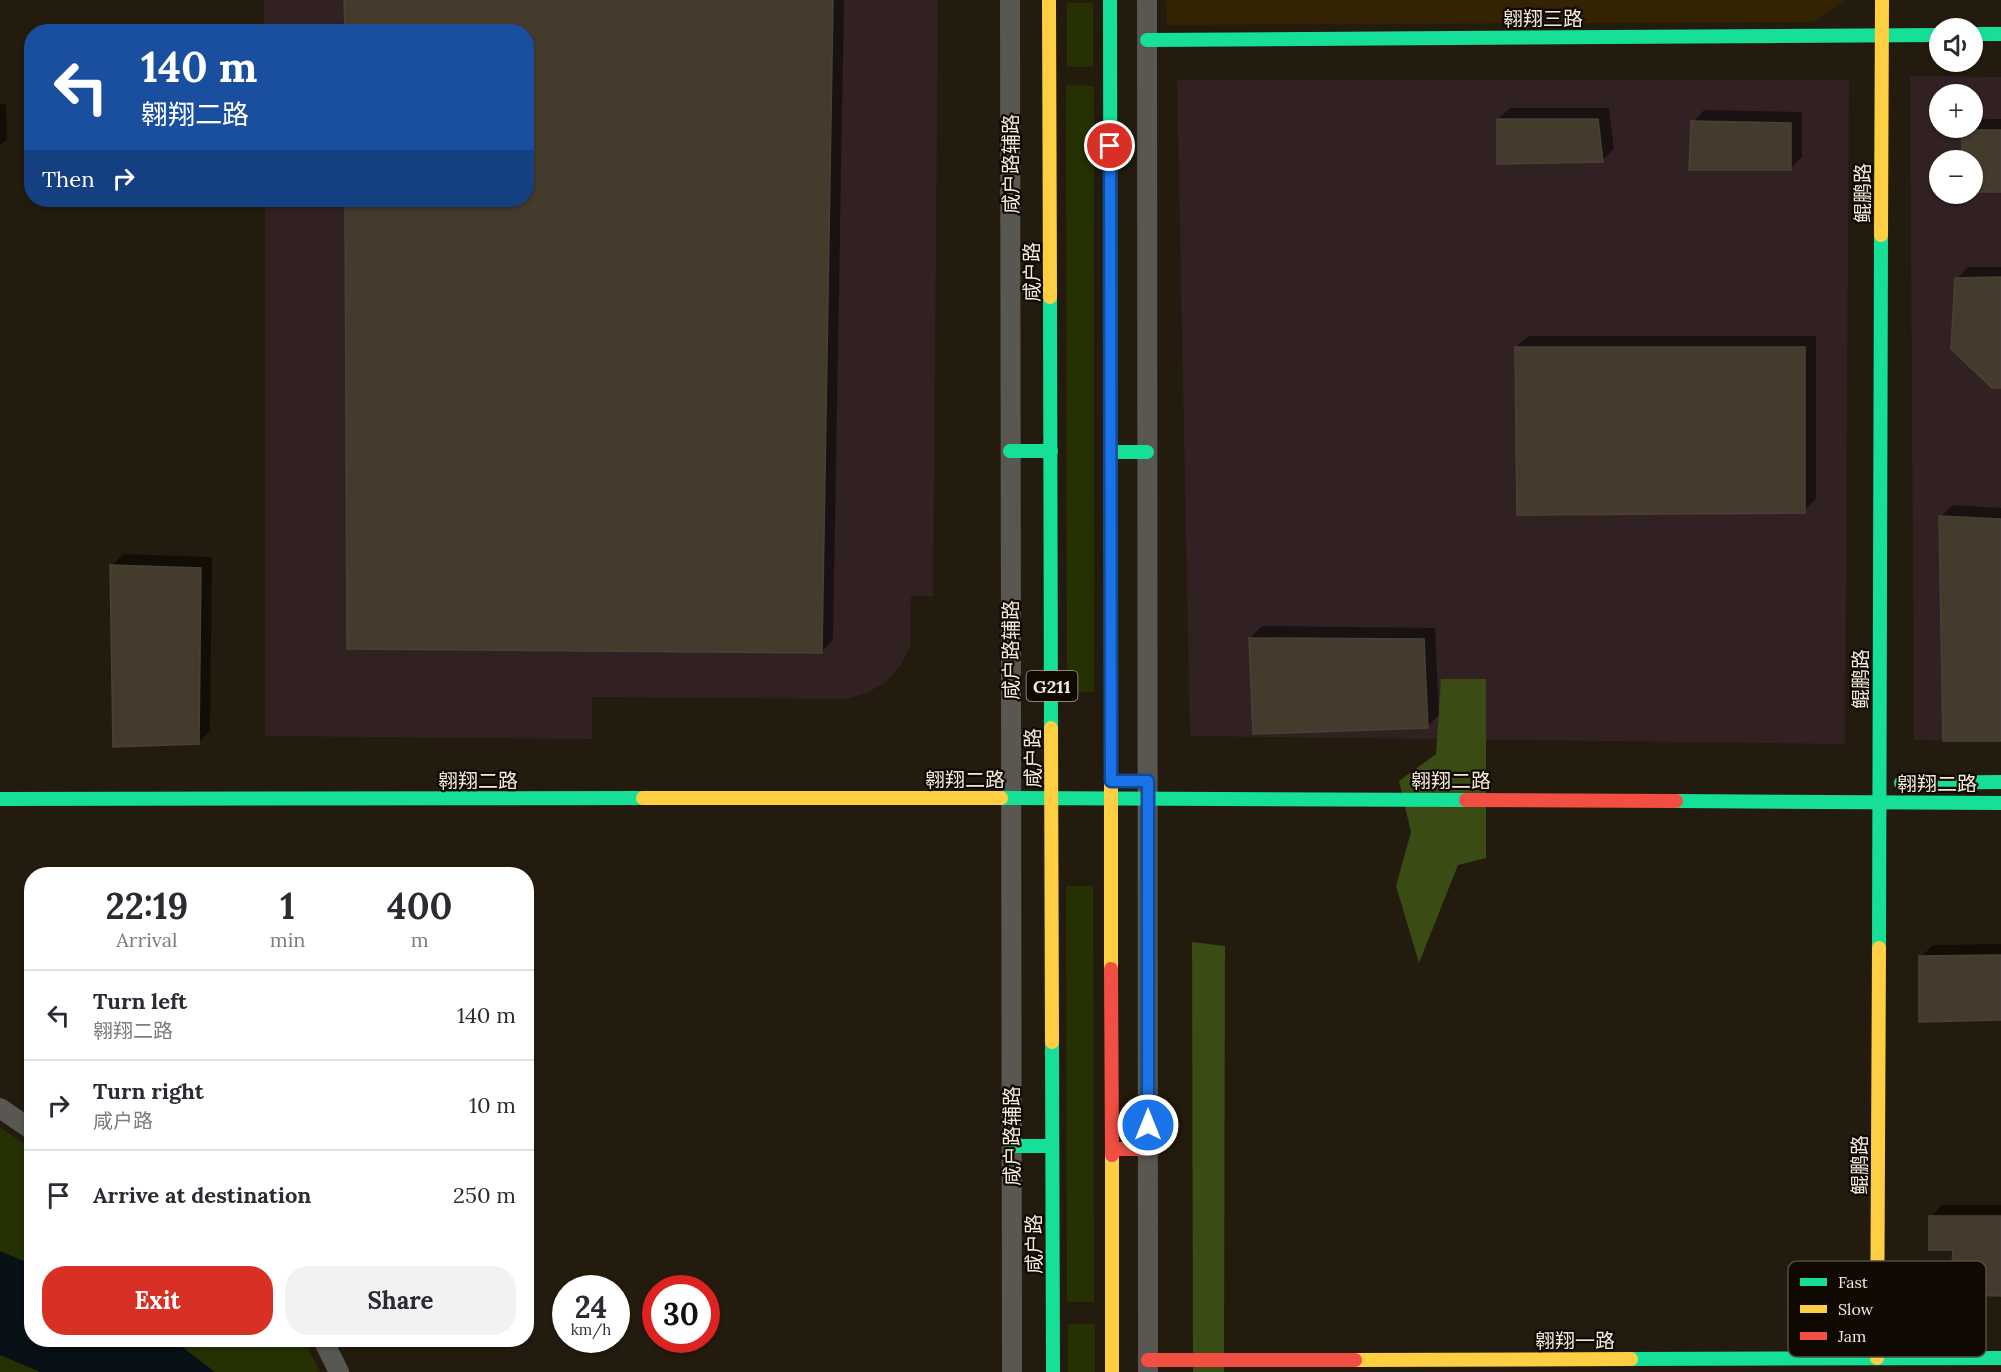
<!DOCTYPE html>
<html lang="en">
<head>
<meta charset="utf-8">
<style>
  :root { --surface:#fff; --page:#f2f2f3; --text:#2b2b33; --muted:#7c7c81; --line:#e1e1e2; --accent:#d93025 }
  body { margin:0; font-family:Lora,"Noto Sans SC",serif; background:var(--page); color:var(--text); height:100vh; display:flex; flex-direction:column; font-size:22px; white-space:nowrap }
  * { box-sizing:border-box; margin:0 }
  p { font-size:20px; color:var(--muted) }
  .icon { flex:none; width:33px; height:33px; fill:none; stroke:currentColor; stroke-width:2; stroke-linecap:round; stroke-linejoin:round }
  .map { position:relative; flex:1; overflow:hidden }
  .panel { position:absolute; left:24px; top:867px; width:510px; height:480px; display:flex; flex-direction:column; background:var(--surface); border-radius:24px; box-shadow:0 2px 4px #0004 }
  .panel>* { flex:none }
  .hud { position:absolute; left:24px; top:24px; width:510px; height:183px; border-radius:24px; box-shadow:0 2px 4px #0004; background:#1a4fa0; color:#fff; overflow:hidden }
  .fabs { position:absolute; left:1929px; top:18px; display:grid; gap:12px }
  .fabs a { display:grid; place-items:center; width:54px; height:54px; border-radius:50%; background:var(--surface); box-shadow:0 2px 4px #0004; font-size:30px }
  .speed { position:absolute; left:552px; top:1275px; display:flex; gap:12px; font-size:30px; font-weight:700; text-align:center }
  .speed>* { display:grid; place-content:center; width:78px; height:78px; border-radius:50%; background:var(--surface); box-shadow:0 2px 4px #0004; line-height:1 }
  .speed small { font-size:15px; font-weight:400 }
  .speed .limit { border:9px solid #d22; background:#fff; color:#111 }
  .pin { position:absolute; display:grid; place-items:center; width:51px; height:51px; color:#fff; margin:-26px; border:3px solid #fff; border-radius:50%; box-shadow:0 2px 6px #0007 }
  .me { position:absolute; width:66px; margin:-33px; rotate:0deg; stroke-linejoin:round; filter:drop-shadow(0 0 4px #0008) }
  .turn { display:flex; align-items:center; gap:21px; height:126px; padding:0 18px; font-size:27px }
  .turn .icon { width:78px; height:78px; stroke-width:2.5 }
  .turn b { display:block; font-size:42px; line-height:51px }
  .then { display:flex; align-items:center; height:57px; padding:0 18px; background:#0003; gap:12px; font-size:22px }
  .eta { display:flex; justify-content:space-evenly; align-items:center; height:102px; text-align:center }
  .eta b { font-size:36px; font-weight:700; line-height:42px }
  .action { display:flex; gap:12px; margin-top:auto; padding:12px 18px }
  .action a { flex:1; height:69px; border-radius:24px; background:var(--accent); color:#fff; font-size:24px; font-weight:700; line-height:69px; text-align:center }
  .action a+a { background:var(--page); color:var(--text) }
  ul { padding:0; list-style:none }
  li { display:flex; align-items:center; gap:18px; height:90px; padding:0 18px; border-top:2px solid var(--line) }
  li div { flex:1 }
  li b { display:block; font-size:22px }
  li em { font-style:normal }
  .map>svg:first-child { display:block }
  .built { fill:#342303 }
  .industrial { fill:#322123; fill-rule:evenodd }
  .green { fill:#253102 }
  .forest { fill:#3a4b14 }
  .water { fill:#071015 }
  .shadow { fill:#0007 }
  .building { fill:#443b2d; stroke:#484236; stroke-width:1.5 }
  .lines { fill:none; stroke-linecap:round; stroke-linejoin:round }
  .street { stroke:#585751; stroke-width:20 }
  .fast { stroke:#16e098; stroke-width:14 }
  .slow { stroke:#ffcf43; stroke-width:14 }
  .jam { stroke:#f24e42; stroke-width:14 }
  .route-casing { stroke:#114b97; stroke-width:15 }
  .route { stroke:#1a73e8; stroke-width:10 }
  .labels { text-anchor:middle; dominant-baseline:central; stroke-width:4.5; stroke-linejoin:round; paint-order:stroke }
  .shield { fill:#0f0902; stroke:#afa698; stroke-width:1.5 }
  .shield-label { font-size:18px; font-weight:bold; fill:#f3e9d9 }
  .street-label { font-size:20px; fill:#f3e9d9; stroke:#0f0902 }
  .key { fill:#0f0902; stroke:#534c42; stroke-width:1.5 }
  .key-label { font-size:16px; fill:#f3e9d9 }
</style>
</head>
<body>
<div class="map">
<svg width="2001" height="1372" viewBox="0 0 2001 1372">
  <rect width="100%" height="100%" fill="#231b0d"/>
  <path class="built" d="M1166 0H1846L1813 22 1167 25Z"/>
  <g class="industrial">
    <path d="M264 0H938L933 596H911L910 647 901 665 886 682 865 694 845 699 592 697V739L265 736V200H526V32L264 31Z"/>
    <path d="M1910 76 2001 77V741L1914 740ZM1940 94H1972V128H1940ZM1940 160H1972V194H1940Z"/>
    <path d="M1177 80H1849L1845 744 1190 736Z"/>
  </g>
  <g class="green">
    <rect x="1067" y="3" width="26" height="64"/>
    <path d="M1066 85 1094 86V692H1067Z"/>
    <path d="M1066 886H1093L1094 1302H1067Z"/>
    <path d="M0 1127 31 1149 32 1340H304L320 1372H0Z"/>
    <rect x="1068" y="1324" width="27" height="48"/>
  </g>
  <g class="forest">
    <path d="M1441 679H1486V858L1458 865 1419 963 1396 886 1411 832 1399 781 1436 754Z"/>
    <path d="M1192 942 1225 946 1224 1372H1193Z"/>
  </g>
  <path class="water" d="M0 1251 31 1264 32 1340H173L215 1372H40L0 1355Z"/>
  <g class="shadow">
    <path d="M346 0H844L833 640 821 652 349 648 347 200H526V32Z"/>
    <path d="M0 104H6L7 139 0 145Z"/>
    <path d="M1510 108H1609L1614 149 1602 161 1498 119Z"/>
    <path d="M1704 110 1802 112V157L1790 169 1693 122Z"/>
    <path d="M1975 119H2001V190L1972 160H1963V130L1972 128Z"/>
    <path d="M1968 267H2001V387L1957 279Z"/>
    <path d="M1528 336H1816V499L1804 511 1516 347Z"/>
    <path d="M1953 505 2001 508V739L1941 516Z"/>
    <path d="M123 554 212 557 210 731 198 743 112 566Z"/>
    <path d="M1262 626 1435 628 1439 715 1428 726 1250 638Z"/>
    <path d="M2001 944V1018L1921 957 1933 945Z"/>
    <path d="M1942 1205H2001V1294L1976 1278 1931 1217Z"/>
  </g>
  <g class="building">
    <path d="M344 0H833L822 653 347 649 345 200H526V32H345Z"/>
    <path d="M1497 119H1598L1603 162 1497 164Z"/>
    <path d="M1691 121 1791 123V170H1689Z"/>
    <path d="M1962 130H2001V192H1972V160H1962Z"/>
    <path d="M2001 277V388H1992L1951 349 1955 278Z"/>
    <path d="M1515 347H1805V513L1517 515Z"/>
    <path d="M1939 516 2001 519V741H1943Z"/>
    <path d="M110 565 201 568 199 744 113 747Z"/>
    <path d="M1249 638 1424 639 1428 728 1253 734Z"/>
    <path d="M2001 955V1020L1919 1022V956Z"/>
    <path d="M1929 1216H2001V1296L1973 1295 1974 1279 1951 1278 1953 1250H1929Z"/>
  </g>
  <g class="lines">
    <g class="street">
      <path d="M1010 0 1012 1372"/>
      <path d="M1147 0 1148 1372"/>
      <path d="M0 1108 32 1130"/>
      <path d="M323 1340 339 1372"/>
    </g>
    <g class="fast">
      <path d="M1110 0 1111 673"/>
      <path d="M1972 34H2001"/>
      <path d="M1147 40 1940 35"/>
      <path d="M1050 297 1051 728"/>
      <path d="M1010 451H1051"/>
      <path d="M1111 452H1147"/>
      <path d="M1901 783 2001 782"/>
      <path d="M1001 798 1466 800"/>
      <path d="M0 799 643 798"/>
      <path d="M1676 801 2001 803"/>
      <path d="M1879 948 1881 235"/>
      <path d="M1052 1042 1053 1372"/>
      <path d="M1011 1146H1052"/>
      <path d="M1631 1359 2001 1358"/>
    </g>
    <g class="slow">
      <path d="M1049 0 1050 297"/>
      <path d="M1881 235 1882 0"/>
      <path d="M1111 673V969"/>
      <path d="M1051 728 1052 1042"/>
      <path d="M643 798H1001"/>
      <path d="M1112 1155V1372"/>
      <path d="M1877 1358 1879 948"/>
      <path d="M1355 1360 1631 1359"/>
    </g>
    <g class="jam">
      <path d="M1466 800 1676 801"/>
      <path d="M1111 969 1112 1155"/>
      <path d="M1112 1149H1148"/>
      <path d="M1148 1360H1355"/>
    </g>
  </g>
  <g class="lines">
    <g class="route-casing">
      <path id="route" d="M1110 146 1111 781H1148V1125"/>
    </g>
    <use href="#route" class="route"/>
  </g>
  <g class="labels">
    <rect class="shield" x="1026.5" y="671" width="51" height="30" rx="4.5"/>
    <g class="shield-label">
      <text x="1052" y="686">G211</text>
    </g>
    <g class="street-label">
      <text x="1543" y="18">翱翔三路</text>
      <text transform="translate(1010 164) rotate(-90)">咸户路辅路</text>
      <text transform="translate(1862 193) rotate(-90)">鲲鹏路</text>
      <text transform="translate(1031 272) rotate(-90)">咸户路</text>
      <text transform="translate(1010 650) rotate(-90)">咸户路辅路</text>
      <text transform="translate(1860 679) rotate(-90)">鲲鹏路</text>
      <text transform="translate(1032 758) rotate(-90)">咸户路</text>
      <text x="965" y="779">翱翔二路</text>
      <text x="478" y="780">翱翔二路</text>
      <text x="1451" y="780">翱翔二路</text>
      <text x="1937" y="783">翱翔二路</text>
      <text transform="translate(1011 1136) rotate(-90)">咸户路辅路</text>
      <text transform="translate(1859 1165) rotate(-90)">鲲鹏路</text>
      <text transform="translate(1033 1244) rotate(-90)">咸户路</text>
      <text x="1575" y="1340">翱翔一路</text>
    </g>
  </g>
  <rect x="1788" y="1261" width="198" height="96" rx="9" class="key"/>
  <rect x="1800" y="1278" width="27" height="8" fill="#16e098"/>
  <rect x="1800" y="1305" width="27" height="8" fill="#ffcf43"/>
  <rect x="1800" y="1332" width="27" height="8" fill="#f24e42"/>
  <g class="key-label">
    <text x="1838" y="1288">Fast</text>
    <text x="1838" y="1315">Slow</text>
    <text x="1838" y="1342">Jam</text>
  </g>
</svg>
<div class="fabs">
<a><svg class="icon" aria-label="sound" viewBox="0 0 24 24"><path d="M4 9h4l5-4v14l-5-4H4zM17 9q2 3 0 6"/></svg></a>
<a>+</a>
<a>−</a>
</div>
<div class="speed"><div>24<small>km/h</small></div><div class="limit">30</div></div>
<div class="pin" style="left:1110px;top:146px;background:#d93025"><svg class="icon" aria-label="arrive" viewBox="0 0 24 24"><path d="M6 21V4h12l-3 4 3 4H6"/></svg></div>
<svg class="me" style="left:1148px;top:1125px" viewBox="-20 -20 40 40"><circle r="17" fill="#1a73e8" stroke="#fff" stroke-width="3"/><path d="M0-11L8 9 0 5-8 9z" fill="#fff"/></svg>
<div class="hud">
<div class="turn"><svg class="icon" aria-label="left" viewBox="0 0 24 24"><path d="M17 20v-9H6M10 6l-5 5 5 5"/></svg><div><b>140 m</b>翱翔二路</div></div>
<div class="then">Then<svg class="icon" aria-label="right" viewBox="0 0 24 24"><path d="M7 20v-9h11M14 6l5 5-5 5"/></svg></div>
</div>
<section class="panel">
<div class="eta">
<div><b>22:19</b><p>Arrival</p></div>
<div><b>1</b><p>min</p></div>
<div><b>400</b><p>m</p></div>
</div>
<ul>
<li><svg class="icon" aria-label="left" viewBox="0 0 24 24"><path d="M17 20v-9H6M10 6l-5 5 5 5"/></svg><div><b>Turn left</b><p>翱翔二路</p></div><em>140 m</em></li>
<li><svg class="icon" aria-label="right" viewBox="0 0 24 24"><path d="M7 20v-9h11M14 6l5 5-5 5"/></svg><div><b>Turn right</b><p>咸户路</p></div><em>10 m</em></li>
<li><svg class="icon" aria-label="arrive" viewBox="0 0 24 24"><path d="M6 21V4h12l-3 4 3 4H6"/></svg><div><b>Arrive at destination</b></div><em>250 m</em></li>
</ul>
<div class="action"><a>Exit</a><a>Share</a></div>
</section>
</div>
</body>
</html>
